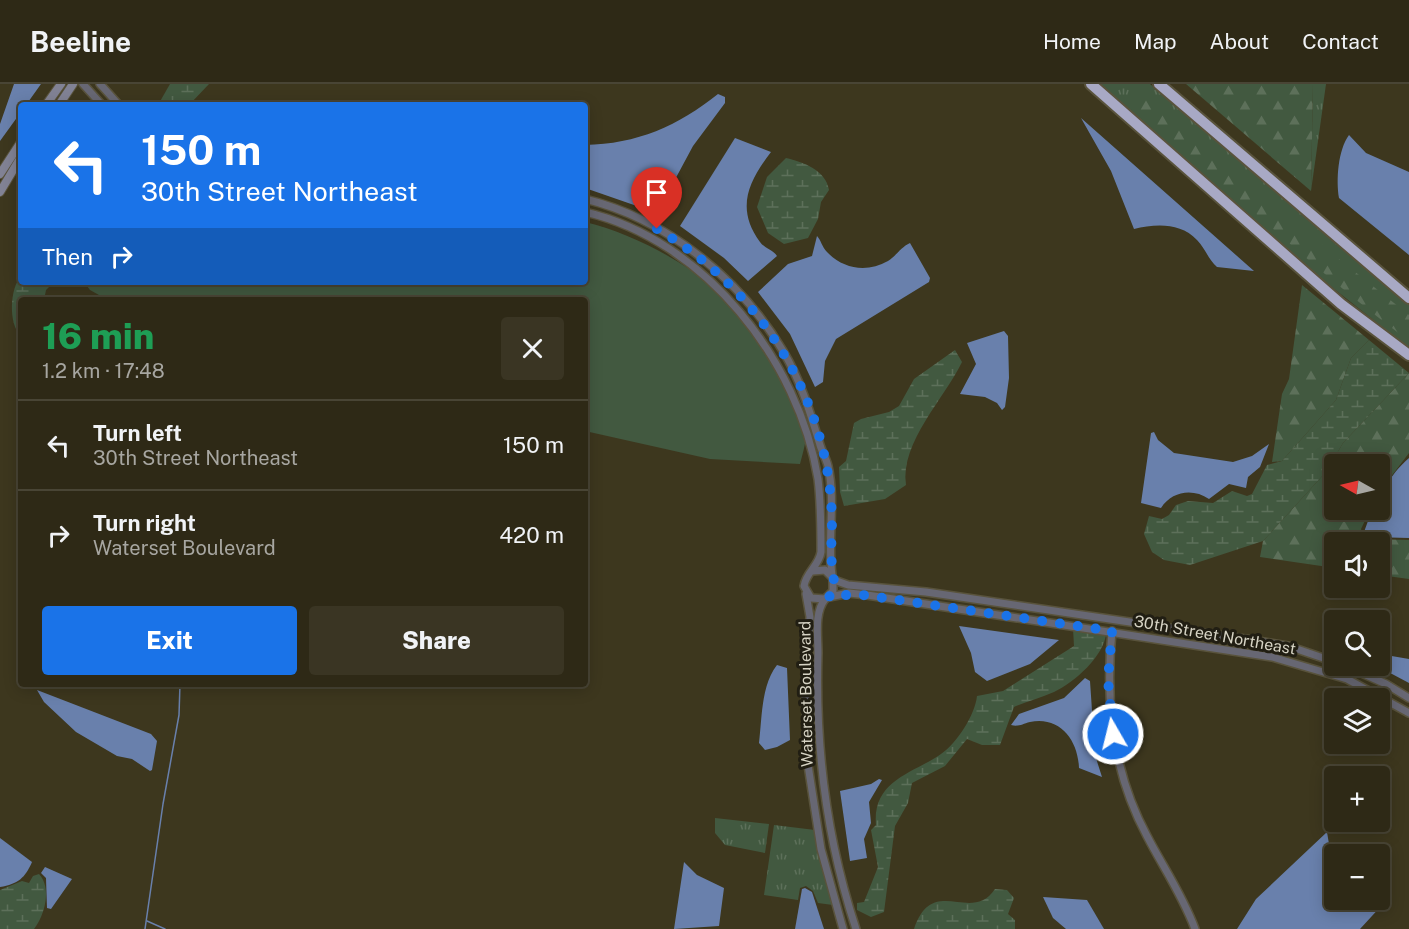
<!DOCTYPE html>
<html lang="en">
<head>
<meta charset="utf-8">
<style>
  :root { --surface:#2e2916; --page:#3a3523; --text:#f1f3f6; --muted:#a7a6a1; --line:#494535; --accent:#1a73e8 }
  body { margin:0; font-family:"Public Sans",sans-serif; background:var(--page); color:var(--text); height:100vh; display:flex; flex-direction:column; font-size:22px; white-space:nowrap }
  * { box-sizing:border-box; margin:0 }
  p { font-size:20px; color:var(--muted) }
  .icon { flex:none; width:33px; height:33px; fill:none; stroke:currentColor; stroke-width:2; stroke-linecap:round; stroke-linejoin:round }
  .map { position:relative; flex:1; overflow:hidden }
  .side { position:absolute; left:18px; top:213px; width:570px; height:390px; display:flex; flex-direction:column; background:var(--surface); border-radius:6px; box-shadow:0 3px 15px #0003,0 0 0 2px var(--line) }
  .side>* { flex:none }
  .guide { position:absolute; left:18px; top:18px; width:570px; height:183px; border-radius:6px; box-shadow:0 3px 15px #0003,0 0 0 2px var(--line); background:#1a73e8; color:#fff; overflow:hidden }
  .needle { width:39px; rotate:278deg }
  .controls { position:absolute; left:1324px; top:370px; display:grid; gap:12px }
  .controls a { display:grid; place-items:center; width:66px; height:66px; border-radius:6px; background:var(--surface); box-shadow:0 3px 15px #0003,0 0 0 2px var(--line); font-size:30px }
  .pin { position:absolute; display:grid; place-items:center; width:51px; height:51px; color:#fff; margin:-62px -26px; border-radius:50% 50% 50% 0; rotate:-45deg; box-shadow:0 0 6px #0007 }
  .pin .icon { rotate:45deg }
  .me { position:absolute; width:66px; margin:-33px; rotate:352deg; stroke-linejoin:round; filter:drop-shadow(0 0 4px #0008) }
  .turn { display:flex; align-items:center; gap:21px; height:126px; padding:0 24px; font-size:27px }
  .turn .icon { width:78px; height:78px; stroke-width:2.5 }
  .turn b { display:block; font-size:42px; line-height:51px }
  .then { display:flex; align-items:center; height:57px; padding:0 24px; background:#0003; gap:12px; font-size:22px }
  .round { display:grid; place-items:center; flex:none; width:63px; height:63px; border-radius:6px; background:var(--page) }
  .head { display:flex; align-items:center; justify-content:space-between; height:102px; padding:0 24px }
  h1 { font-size:36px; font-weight:800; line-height:45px; color:#1e9e55 }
  .primary-button { display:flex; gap:12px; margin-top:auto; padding:12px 24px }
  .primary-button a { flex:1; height:69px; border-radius:6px; background:var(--accent); color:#fff; font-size:24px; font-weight:800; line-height:69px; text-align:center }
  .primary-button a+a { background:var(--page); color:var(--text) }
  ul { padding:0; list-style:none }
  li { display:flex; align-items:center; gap:18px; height:90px; padding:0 24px; border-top:2px solid var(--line) }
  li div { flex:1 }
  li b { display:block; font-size:22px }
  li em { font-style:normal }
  header { display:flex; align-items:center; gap:36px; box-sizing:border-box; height:84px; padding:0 30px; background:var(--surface); border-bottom:2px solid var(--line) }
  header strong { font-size:28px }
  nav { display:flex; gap:33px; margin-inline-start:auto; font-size:21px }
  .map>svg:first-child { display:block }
  .grass { fill:url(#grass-tufts) }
  .forest { fill:url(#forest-firs) }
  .wetland { fill:url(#wetland-marsh) }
  .pitch { fill:#425940 }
  .water { fill:#6980ac }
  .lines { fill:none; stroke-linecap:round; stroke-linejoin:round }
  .stream { stroke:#6980ac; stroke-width:1.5 }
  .tertiary-casing { stroke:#59533c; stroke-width:10 }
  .secondary-casing { stroke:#59533c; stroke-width:10 }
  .motorway-casing { stroke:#59533c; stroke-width:14 }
  .tertiary { stroke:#676773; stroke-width:7 }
  .secondary { stroke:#818294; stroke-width:8 }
  .motorway { stroke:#a8a9c5; stroke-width:10 }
  .route { stroke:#1a73e8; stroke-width:10; stroke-dasharray:0 18 }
  .labels { text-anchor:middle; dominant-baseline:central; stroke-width:6; stroke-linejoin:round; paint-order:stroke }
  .street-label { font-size:16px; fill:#d6d3c4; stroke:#211e13 }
</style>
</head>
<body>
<header>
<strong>Beeline</strong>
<nav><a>Home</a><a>Map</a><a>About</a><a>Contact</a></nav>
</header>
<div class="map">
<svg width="1409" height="845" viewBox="0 0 1409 845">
  <defs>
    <pattern id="grass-tufts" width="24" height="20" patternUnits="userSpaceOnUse" patternTransform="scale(1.5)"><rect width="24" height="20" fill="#425940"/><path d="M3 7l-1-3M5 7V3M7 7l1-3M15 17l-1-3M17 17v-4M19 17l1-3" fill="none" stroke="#5d705a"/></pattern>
    <pattern id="forest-firs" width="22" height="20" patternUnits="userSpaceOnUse" patternTransform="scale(1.5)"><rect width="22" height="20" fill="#425940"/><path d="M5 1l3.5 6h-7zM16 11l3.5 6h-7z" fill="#5d705a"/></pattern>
    <pattern id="wetland-marsh" width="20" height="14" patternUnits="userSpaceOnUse" patternTransform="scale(1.5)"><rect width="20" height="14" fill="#425940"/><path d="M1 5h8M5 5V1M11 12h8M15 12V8" fill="none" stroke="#5d705a"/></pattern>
  </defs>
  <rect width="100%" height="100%" fill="#3d371e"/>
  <g class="grass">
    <path d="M1100 0H1150L1409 221V264L1305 182Z"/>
    <path d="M1313 0H1326L1311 107Z"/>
    <path d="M715 734 769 740 765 769 725 761 715 749Z"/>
    <path d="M774 741 815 746 833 821 818 819 813 807 806 802 800 804 798 816 764 811Z"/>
  </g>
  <g class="forest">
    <path d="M1186 0H1313L1311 107Z"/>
    <path d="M1148 14 1155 16 1334 171 1409 231V257C1339 205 1274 146 1209 88 1185 67 1157 49 1135 26L1136 21Z"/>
    <path d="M1302 201 1369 256 1351 274 1336 316 1282 377 1272 378 1282 310 1289 295Z"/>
    <path d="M1409 289V369L1380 407V381H1335V426H1370L1361 445 1363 452 1371 455 1409 456V495L1380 491V459H1335V484L1260 473 1263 457 1326 388 1343 359Z"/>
  </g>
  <g class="wetland">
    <path d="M170 0H209L189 21H158Z"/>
    <path d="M786 74C803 78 826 86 829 106L821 118 818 135 808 154 784 160 768 149 757 123 767 93Z"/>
    <path d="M21 192V198H54L46 206 44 216H21V252C8 240 10 204 21 192Z"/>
    <path d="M1369 256 1409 289 1343 359 1326 388 1263 457 1190 481 1164 476 1152 468 1144 450 1149 432 1162 435 1169 431 1176 421 1188 417 1213 419 1232 407 1247 412 1252 410 1267 381 1282 377 1336 316 1351 274Z"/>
    <path d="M955 266 962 278C945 314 900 358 906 401L885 415 844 422 840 408 839 383 846 377 854 339 861 335 889 328 899 322 914 295Z"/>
    <path d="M1073 544 1106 549C1105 571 1074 599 1054 608 1041 614 1027 617 1014 623L1000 661H982L967 655 945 682 912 699 908 719 895 742 884 828 871 833 857 826V819L864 818 878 783 871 746 876 741C872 696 914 689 941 670 957 659 975 631 977 612L1003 607 1074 562Z"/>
    <path d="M39 790C52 804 45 831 34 845H0V806L22 797 29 799 33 792Z"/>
    <path d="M995 805 1007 806 1014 814 1008 830 1015 836V845H914C933 789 971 841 995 805Z"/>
  </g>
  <path class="pitch" d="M585 138C631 149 677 174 715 203 741 222 807 322 806 354 805 362 802 372 800 380L710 375 585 347V216H108L90 206 84 198H585Z"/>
  <g class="water">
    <path d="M14 0H41L26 21H21V28L0 57V40Z"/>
    <path d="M718 10 725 13V19L693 62 657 129 585 104V61C637 60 678 42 718 10Z"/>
    <path d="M1081 34 1254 187 1217 183C1208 175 1205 164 1197 156 1180 138 1155 140 1134 145L1111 87Z"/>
    <path d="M1349 51 1366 69 1409 88V171L1339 114C1336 96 1338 66 1349 51Z"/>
    <path d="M735 54 771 68C749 97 735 124 760 158 764 164 773 166 777 172L748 197 724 174 680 142Z"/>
    <path d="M817 152C821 156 822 163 827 168 843 185 867 189 888 177 896 172 901 163 910 159L930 194 929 198 836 255 825 277 823 298 815 303 790 250 758 208 788 180 812 172Z"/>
    <path d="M1004 247 1008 252 1009 294 1005 323 1002 326 997 319 985 313 960 310 976 280 967 259Z"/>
    <path d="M1154 348 1158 356 1174 369 1233 378 1252 372 1269 360 1260 383 1248 393 1246 404 1229 400 1209 415C1193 404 1172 407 1161 424L1141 419 1151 349Z"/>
    <path d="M1409 374V454L1371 453 1364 448 1372 426H1380C1380 406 1394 387 1409 374Z"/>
    <path d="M959 542 1059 556 1030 580 987 597 975 588 971 569Z"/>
    <path d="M1380 570 1409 575V599L1377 582H1380Z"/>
    <path d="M777 581 787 584 790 656 777 663 765 666 759 659C762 635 761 601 777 581Z"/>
    <path d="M1085 594 1090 597 1095 671 1102 693 1079 684C1078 656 1060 632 1030 638 1022 640 1019 643 1011 641L1019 630 1064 614Z"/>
    <path d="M37 606 151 650 157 657 152 686 150 687 132 675 117 672 76 648 44 618Z"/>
    <path d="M879 695 882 696 869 718 871 739 864 755 867 774 850 777 840 707 871 700Z"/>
    <path d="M1327 748 1330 766 1335 773V816H1379L1383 820 1360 845H1237L1256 815Z"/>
    <path d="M0 754 32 778C25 794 18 800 0 803Z"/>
    <path d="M684 778 697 791 724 804 719 842 674 845Z"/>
    <path d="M45 783 72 795 51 825 47 824 46 794 41 789Z"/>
    <path d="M805 804 812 808 824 845H795L802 805Z"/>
    <path d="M1043 813 1087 816 1104 845H1066L1053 834Z"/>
  </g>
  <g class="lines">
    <g class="stream">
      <path d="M147 837 165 845"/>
      <path d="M145 845 163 720 179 631 180 600"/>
    </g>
    <g class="tertiary-casing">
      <g id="tertiary">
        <path d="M83 0 102 21"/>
        <path d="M100 0 119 21"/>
        <path d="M585 115C667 135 741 196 783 267 801 297 810 328 820 361 822 368 826 374 828 382 836 418 827 455 832 491"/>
        <path d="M585 128C705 156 799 277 818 395 821 419 821 444 821 468 819 482 806 488 804 502L811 514 825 515 833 507V494L825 486 813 487"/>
        <path d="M834 496 848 501 926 508 1245 555 1288 562 1335 578"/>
        <path d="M806 510 810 533 805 602 808 681 821 765 843 845"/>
        <path d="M829 513 849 509 867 511 1272 573 1347 595 1409 629"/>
        <path d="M825 515C814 529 818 552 818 569 815 664 826 754 856 845"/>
        <path d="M1112 547C1105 617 1113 689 1147 752 1163 783 1183 812 1195 845"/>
        <path d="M1346 582 1386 600 1409 614"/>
      </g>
    </g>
    <g class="secondary-casing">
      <g id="secondary">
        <path d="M46 21 61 0"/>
        <path d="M59 21 73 0"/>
        <path d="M0 90 21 58"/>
        <path d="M0 108 21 73"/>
      </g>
    </g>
    <g class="motorway-casing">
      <g id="motorway">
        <path d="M1091 0 1341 220 1409 271"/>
        <path d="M1159 0 1409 214"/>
      </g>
    </g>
    <use href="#tertiary" class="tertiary"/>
    <use href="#secondary" class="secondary"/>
    <use href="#motorway" class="motorway"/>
  </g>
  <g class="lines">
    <path class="route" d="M657 145C769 210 841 335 831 465 830 481 839 501 829 513L856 510 1112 547 1108 596 1113 650"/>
  </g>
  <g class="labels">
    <g class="street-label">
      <text transform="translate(1215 551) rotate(10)">30th Street Northeast</text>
      <text transform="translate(806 610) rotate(-91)">Waterset Boulevard</text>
    </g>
  </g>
</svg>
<div class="controls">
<a><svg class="needle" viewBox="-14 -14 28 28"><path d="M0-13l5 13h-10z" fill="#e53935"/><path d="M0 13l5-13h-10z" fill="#a7a6a1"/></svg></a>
<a><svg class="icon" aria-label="sound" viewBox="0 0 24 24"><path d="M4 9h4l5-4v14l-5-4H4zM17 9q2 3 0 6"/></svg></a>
<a><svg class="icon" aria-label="search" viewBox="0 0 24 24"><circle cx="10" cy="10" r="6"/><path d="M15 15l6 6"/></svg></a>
<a><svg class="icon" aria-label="layers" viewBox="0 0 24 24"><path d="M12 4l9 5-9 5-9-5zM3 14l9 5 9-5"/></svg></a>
<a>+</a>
<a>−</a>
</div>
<div class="pin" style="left:657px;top:145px;background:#d93025"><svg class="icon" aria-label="arrive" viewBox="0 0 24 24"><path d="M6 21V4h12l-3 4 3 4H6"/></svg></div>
<svg class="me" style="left:1113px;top:650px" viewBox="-20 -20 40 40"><circle r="17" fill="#1a73e8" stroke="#fff" stroke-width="3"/><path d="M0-11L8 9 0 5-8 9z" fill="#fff"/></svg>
<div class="guide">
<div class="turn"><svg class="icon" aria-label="left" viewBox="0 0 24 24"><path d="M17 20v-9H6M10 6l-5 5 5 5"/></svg><div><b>150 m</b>30th Street Northeast</div></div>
<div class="then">Then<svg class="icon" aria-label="right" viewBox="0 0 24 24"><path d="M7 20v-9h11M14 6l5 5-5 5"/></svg></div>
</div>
<section class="side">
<div class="head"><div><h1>16 min</h1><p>1.2 km · 17:48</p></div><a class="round"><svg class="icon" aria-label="close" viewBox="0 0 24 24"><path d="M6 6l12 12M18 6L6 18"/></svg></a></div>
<ul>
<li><svg class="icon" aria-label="left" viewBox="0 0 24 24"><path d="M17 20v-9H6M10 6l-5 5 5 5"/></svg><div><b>Turn left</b><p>30th Street Northeast</p></div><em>150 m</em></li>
<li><svg class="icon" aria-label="right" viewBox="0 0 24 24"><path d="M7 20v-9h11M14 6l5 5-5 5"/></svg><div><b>Turn right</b><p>Waterset Boulevard</p></div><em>420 m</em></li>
</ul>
<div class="primary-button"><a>Exit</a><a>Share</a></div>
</section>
</div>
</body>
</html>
